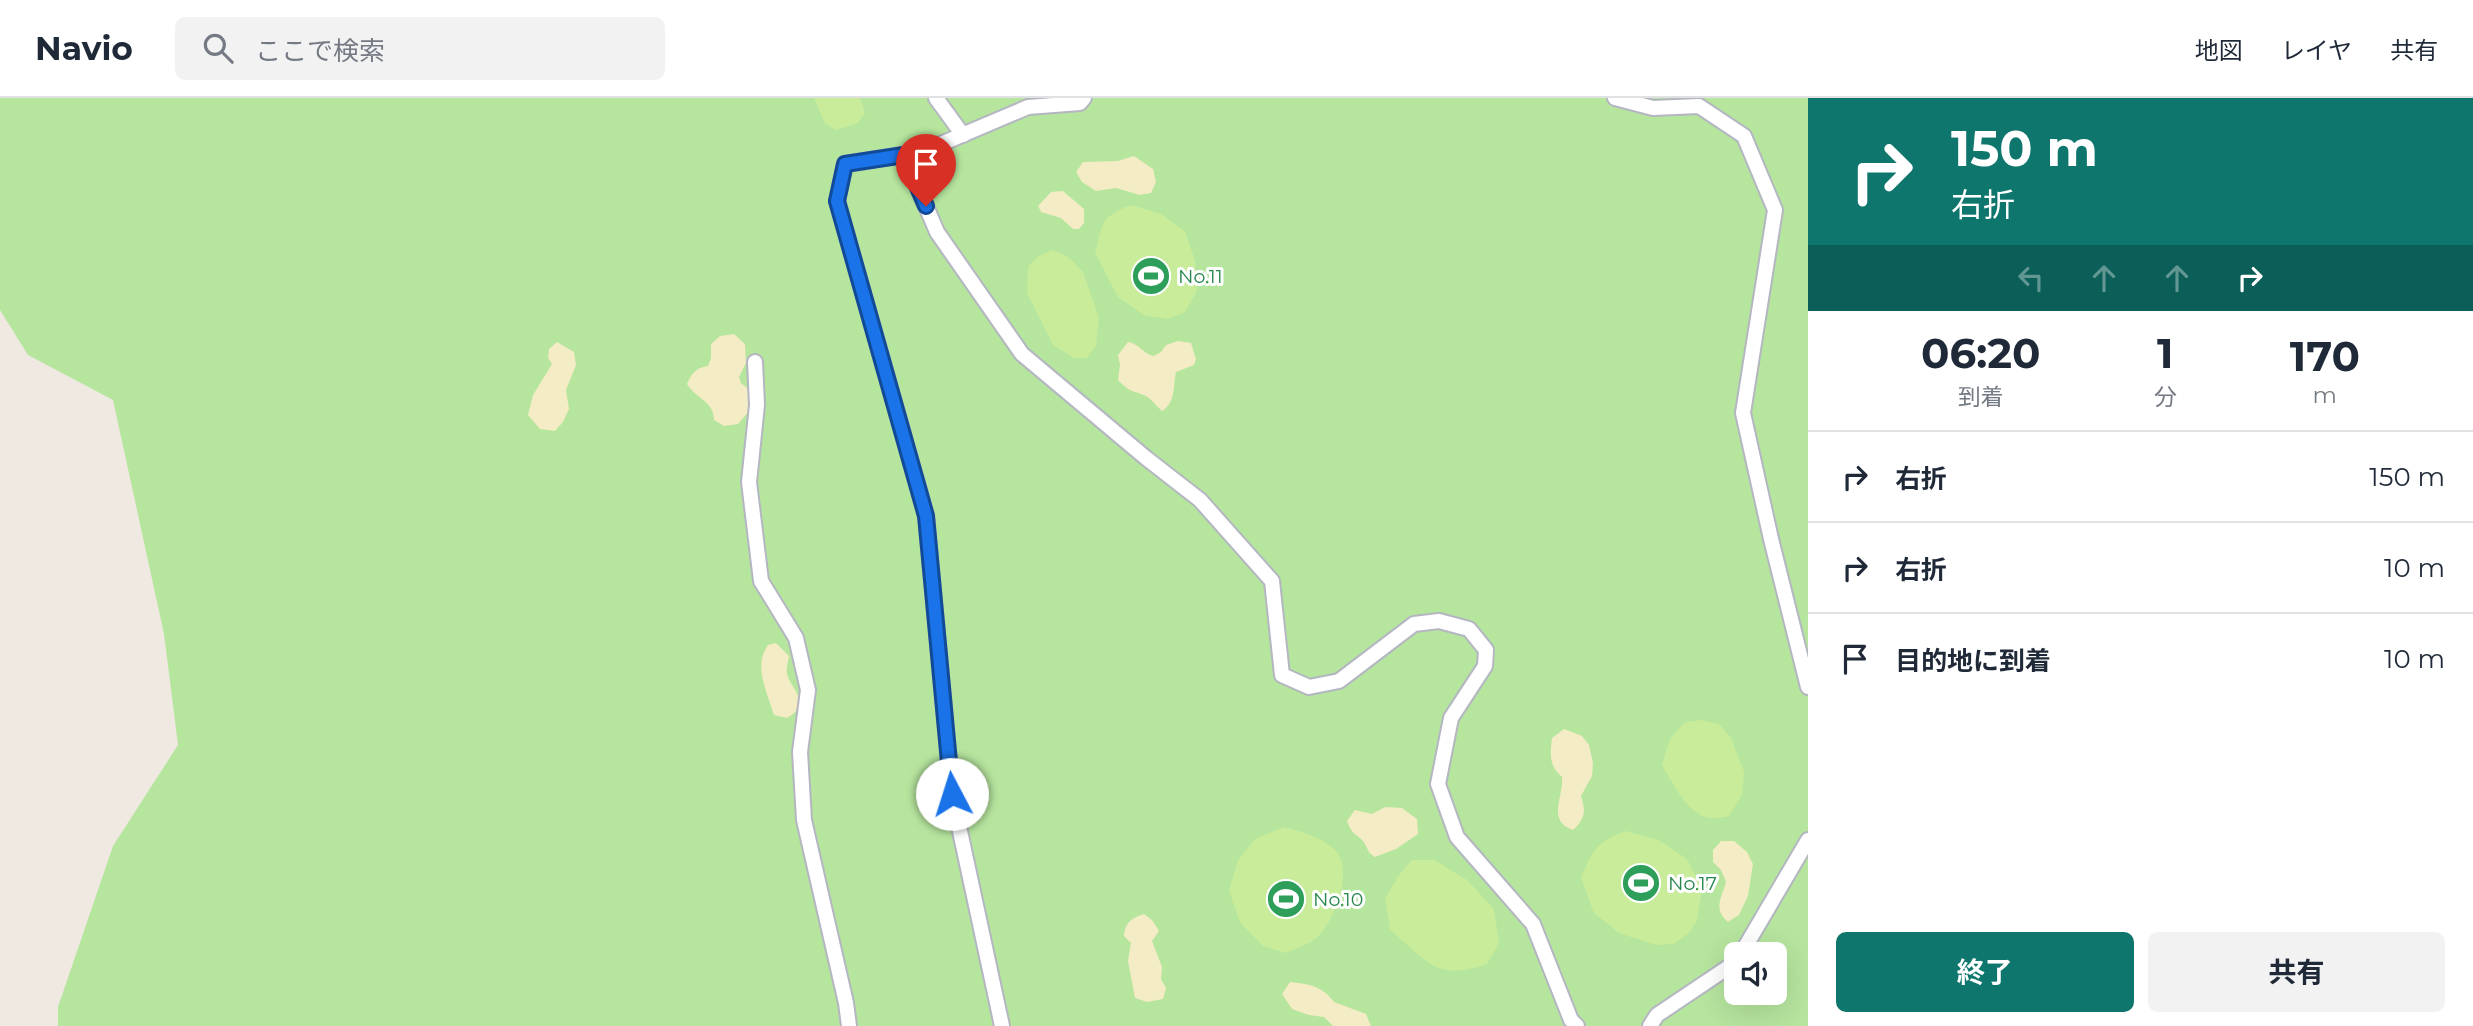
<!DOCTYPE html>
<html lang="ja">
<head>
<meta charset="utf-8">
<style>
  :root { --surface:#fff; --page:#f2f2f3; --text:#1f2937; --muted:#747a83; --line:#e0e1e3; --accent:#0f766e }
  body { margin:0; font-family:Montserrat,"Noto Sans JP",sans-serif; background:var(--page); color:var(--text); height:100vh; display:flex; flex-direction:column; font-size:26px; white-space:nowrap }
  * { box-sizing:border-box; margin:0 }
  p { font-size:23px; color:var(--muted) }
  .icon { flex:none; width:38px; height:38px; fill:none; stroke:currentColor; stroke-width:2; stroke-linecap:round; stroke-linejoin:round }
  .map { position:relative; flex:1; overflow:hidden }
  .side { display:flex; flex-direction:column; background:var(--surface); width:665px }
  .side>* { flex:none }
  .guide { background:#0f766e; color:#fff; overflow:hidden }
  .tools { position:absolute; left:1724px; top:844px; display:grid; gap:14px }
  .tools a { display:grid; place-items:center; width:63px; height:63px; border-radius:10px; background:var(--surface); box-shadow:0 7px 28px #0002; font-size:35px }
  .pin { position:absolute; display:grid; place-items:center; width:60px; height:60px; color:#fff; margin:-72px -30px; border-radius:50% 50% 50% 0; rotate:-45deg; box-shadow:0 0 7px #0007 }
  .pin .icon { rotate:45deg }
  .me { position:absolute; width:77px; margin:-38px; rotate:355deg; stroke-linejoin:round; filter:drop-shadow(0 0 5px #0008) }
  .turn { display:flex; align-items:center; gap:24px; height:147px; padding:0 28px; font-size:32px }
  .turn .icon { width:91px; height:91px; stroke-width:2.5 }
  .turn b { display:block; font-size:49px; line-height:60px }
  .lanes { display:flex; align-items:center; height:66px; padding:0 28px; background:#0003; justify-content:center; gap:35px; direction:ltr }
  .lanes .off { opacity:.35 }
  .eta { display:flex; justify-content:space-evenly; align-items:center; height:119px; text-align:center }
  .eta b { font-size:42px; font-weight:700; line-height:49px }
  .button { display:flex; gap:14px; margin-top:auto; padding:14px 28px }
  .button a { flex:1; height:80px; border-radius:10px; background:var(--accent); color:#fff; font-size:28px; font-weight:700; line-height:80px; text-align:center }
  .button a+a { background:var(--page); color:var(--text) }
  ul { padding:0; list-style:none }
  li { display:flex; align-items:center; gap:21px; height:91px; padding:0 28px; border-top:2px solid var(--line) }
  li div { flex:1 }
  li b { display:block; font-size:26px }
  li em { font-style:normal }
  header { display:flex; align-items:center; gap:42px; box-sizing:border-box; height:98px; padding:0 35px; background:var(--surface); border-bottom:2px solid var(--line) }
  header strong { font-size:33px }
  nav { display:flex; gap:38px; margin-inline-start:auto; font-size:24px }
  .search { width:490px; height:63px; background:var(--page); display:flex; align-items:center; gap:18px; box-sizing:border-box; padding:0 24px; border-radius:10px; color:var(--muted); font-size:26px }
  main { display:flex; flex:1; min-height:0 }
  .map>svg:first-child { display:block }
  .green { fill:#b6e59e; fill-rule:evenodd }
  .sand { fill:#f3ecc5 }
  .pitch { fill:#c9ec9a }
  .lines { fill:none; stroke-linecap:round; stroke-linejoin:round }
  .lane-casing { stroke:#b4b7c1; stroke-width:18 }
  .lane { stroke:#fff; stroke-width:14 }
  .route-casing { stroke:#114b97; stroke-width:18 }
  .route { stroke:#1a73e8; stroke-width:12 }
  .labels { text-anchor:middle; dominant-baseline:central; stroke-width:6; stroke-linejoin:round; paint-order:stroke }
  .leisure-label { font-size:19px; fill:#27864d; stroke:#fff; text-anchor:start }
</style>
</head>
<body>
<header>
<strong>Navio</strong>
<div class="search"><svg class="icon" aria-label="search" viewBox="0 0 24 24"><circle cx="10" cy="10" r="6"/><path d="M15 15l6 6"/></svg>ここで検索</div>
<nav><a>地図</a><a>レイヤ</a><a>共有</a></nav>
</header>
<main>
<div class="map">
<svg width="1808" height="928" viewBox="0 0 1808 928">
  <rect width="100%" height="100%" fill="#efe9e1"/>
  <path class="green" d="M0 0H1808V928H58V909L113 748 178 647 164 536 113 302 28 257 0 212ZM1736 856H1774V894H1736Z"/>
  <g class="sand">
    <path d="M1134 58 1153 71 1156 84 1151 95 1140 97 1116 90 1096 93 1082 84 1076 74 1083 64 1118 63Z"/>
    <path d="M1063 93 1084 111V125L1079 131H1073L1061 120 1041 114 1038 108 1051 94Z"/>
    <path d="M734 236 745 246 746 265 739 279 741 285 752 294 751 311 738 326 724 328 714 322C714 303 696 301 687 286 692 275 695 270 708 268L711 260V246L720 238Z"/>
    <path d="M1178 243 1191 245 1196 261 1194 267 1176 274C1173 287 1176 305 1162 313 1157 309 1154 304 1149 300 1135 291 1133 298 1118 282L1120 267 1118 257 1128 244C1140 246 1143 256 1154 258L1161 254 1166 247Z"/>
    <path d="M557 244 574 254 576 267 566 292 569 311 563 324 555 333 540 331 528 317 533 297 552 266 548 260 549 251Z"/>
    <path d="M776 545 789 558C788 564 786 570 787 576 791 592 813 605 787 620L774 617C767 594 753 568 768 547Z"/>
    <path d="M1564 631 1582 638 1589 647 1593 665 1592 678 1581 698C1586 713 1585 721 1573 732 1546 723 1564 699 1562 679 1549 668 1550 657 1552 640Z"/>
    <path d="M1385 709 1402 710 1417 721 1418 736 1396 751 1375 759C1368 755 1369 753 1365 746 1358 735 1353 740 1347 723L1355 712 1372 716Z"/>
    <path d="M1721 743H1734L1747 754 1753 766 1748 798 1739 817 1728 824C1713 811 1721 801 1726 784L1721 772 1713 764V752Z"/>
    <path d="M1144 816 1152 822 1159 833 1152 843 1162 869 1161 881 1166 890 1163 901 1147 904 1135 900 1128 863 1131 845 1124 838C1125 824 1132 820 1144 816Z"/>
    <path d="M1290 884C1308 886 1323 888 1334 904L1366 916 1371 928H1333L1324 919 1309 917 1292 911 1282 896Z"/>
  </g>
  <g class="pitch">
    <path d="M814 0H860L865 15 858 25 836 32 825 25Z"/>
    <path d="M1131 107 1161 116 1185 133 1195 163 1197 193 1185 214 1168 221 1144 217 1118 199 1095 155C1103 125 1100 119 1131 107Z"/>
    <path d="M1053 152 1070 160 1083 174 1099 220 1096 247 1087 260H1074L1053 247 1027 195 1028 169 1037 159Z"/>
    <path d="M1701 622 1719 626 1731 640 1744 674 1742 697 1729 718C1723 719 1717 721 1712 720 1688 719 1673 685 1662 667L1670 641 1685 624Z"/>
    <path d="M1284 729C1302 734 1319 738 1334 751 1355 770 1335 819 1320 837 1313 845 1296 850 1286 855L1263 848 1240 824 1229 792 1238 762 1255 741Z"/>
    <path d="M1625 733 1659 742 1687 761 1702 791 1697 823 1688 836 1673 846 1656 847 1619 835 1594 815 1581 780C1593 751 1596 745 1625 733Z"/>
    <path d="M1412 762H1434L1467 782 1494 811 1499 845 1487 866C1435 884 1428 863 1390 832L1385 801 1399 777Z"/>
  </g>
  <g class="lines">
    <g class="lane-casing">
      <g id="lane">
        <path d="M936 0 963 37"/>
        <path d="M1615 0 1653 10 1699 8 1744 38 1775 112 1743 315 1771 441 1808 589"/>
        <path d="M904 57 937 134 1022 256 1146 360 1200 402 1272 483 1282 577 1309 589 1339 583 1414 526 1439 523 1469 531 1486 552 1485 568 1451 620 1438 686 1457 739 1533 826 1571 922 1577 928"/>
        <path d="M755 264 757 307 749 384 761 483 796 540 808 592 800 654 804 722 846 905 849 928"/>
        <path d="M1741 856 1808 742"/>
        <path d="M1002 928 952 696 926 417 837 103 845 66 922 54 1028 9 1080 5 1084 0"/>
        <path d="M1650 928 1657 917 1736 864"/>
      </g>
    </g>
    <use href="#lane" class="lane"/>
  </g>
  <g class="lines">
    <g class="route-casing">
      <path id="route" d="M926 108 904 57 845 66 837 103 926 418 952 696"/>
    </g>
    <use href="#route" class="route"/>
  </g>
  <defs>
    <g id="stadium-disc" transform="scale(2.0125)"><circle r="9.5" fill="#2e9e5b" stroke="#fff"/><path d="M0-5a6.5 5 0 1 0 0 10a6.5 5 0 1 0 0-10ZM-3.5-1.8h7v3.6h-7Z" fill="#fff"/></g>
  </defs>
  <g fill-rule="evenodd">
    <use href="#stadium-disc" x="1151" y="178"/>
    <use href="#stadium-disc" x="1641" y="785"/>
    <use href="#stadium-disc" x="1286" y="801"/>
  </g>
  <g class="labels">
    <g class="leisure-label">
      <text x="1178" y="178">No.11</text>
      <text x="1668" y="785">No.17</text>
      <text x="1313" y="801">No.10</text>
    </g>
  </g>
</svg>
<div class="tools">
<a><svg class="icon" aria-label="sound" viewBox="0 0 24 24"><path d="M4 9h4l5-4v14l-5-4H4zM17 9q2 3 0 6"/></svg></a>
</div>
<div class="pin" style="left:926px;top:108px;background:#d93025"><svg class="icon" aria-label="arrive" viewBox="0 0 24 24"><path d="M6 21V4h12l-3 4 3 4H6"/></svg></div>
<svg class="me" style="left:952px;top:696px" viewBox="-20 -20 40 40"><circle r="19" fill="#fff"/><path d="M0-13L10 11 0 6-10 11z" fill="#1a73e8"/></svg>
</div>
<section class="side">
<div class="guide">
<div class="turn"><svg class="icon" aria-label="right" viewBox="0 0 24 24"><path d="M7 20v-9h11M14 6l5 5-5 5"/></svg><div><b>150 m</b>右折</div></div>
<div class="lanes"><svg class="icon off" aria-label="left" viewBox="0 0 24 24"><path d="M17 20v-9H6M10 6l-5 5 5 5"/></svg><svg class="icon off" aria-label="ahead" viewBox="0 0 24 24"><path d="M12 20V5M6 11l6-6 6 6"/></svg><svg class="icon off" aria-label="ahead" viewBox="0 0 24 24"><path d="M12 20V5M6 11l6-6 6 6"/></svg><svg class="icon" aria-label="right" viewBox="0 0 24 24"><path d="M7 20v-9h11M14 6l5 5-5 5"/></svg></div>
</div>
<div class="eta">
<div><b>06:20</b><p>到着</p></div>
<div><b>1</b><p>分</p></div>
<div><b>170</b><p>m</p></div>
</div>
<ul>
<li><svg class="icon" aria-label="right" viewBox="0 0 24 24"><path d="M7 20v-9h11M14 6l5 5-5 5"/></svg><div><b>右折</b></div><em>150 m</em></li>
<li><svg class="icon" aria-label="right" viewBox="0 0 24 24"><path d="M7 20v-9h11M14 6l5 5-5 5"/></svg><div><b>右折</b></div><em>10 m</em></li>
<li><svg class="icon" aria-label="arrive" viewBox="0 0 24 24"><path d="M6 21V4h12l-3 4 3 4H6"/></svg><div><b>目的地に到着</b></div><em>10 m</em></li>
</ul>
<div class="button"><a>終了</a><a>共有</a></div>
</section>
</main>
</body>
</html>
